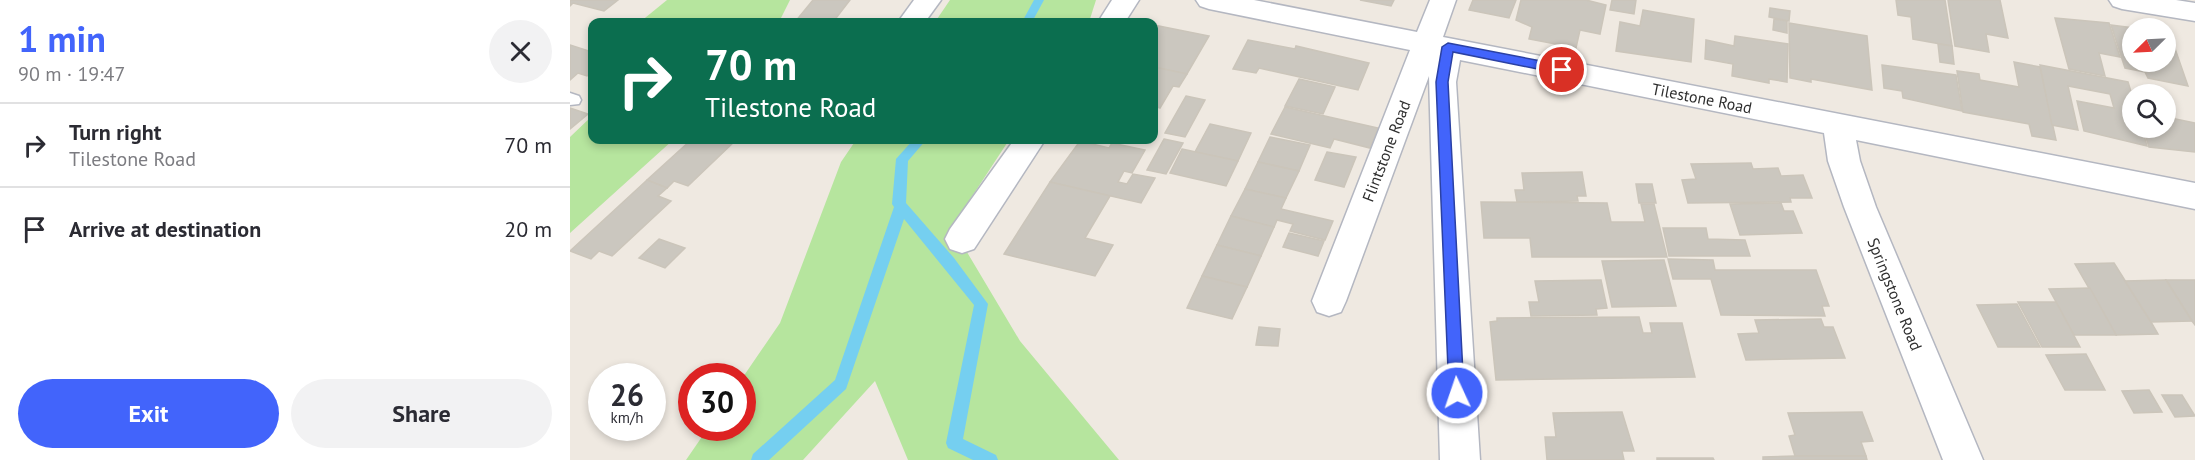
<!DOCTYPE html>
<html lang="en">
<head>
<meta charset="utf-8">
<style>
  :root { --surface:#fff; --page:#f2f2f3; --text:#2b2b33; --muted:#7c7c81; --line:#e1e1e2; --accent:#4264fb }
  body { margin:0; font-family:"PT Sans",sans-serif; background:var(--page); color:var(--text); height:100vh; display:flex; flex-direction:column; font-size:22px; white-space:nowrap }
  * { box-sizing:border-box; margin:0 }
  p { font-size:20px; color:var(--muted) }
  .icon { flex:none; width:33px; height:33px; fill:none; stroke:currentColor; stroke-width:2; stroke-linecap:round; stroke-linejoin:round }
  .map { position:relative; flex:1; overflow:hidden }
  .drawer { display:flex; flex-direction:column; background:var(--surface); width:570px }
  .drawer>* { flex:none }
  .hud { position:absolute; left:18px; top:18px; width:570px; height:126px; border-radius:12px; box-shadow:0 3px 9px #0003; background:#0b6e4f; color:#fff; overflow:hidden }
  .needle { width:39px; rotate:246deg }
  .buttons { position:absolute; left:1552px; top:18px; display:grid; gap:12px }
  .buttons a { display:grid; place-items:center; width:54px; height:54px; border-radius:50%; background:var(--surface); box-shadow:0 3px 9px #0003; font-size:30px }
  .speed { position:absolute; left:18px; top:363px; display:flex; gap:12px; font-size:30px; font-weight:700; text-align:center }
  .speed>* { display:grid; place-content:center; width:78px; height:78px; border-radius:50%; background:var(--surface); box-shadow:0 3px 9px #0003; line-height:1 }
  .speed small { font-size:15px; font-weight:400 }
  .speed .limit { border:9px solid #d22; background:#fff; color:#111 }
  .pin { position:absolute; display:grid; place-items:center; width:51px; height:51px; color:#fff; margin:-26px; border:3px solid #fff; border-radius:50%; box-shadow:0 2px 6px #0007 }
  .me { position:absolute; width:66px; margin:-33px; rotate:357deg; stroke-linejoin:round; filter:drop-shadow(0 0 4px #0008) }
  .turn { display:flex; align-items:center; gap:21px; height:126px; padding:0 18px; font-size:27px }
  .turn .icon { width:78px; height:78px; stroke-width:2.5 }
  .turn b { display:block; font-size:42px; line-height:51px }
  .round { display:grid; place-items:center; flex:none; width:63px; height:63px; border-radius:32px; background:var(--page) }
  .head { display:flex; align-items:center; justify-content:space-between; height:102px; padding:0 18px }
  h1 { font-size:36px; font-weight:700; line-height:45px; color:var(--accent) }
  .primary-button { display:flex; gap:12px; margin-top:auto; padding:12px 18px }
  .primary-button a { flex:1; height:69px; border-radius:36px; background:var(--accent); color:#fff; font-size:24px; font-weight:700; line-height:69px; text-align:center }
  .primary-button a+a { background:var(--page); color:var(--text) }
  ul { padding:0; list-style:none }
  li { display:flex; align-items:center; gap:18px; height:84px; padding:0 18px; border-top:2px solid var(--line) }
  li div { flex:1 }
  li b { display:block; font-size:22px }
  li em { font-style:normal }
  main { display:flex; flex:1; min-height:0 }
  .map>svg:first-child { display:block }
  .green { fill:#b6e59e }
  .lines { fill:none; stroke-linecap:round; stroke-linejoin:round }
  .stream { fill:#75cff0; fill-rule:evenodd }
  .building { fill:#cbc7bf; stroke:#cbc5ba; stroke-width:1.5 }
  .service-casing { stroke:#b4b7c1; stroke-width:3 }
  .minor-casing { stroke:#b4b7c1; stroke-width:3 }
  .service { fill:#fff; fill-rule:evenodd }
  .minor { fill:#fff; fill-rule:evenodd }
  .route { fill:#4264fb; stroke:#2b41a3; stroke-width:1.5 }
  .labels { text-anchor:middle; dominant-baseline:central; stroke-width:5; stroke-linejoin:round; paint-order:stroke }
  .street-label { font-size:16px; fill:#2e2e2e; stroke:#fff }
</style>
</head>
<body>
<main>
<section class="drawer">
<div class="head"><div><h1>1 min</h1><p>90 m · 19:47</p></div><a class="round"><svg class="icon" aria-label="close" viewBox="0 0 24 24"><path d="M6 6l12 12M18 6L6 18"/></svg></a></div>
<ul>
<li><svg class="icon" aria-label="right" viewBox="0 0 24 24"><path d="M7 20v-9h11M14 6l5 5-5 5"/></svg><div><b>Turn right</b><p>Tilestone Road</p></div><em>70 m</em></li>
<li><svg class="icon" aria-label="arrive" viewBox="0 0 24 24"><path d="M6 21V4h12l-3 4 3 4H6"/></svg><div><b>Arrive at destination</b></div><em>20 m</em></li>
</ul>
<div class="primary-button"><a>Exit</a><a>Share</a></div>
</section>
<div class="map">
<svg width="1625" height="460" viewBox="0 0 1625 460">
  <rect width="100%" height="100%" fill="#efe9e1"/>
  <g class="green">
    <path d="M97 0H220L209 22H70Z"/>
    <path d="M380 0H526L519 22H365Z"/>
    <path d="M22 116V140H103L0 233V137Z"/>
    <path d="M286 140H439L382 227 450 341 549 460H338L305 381 233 460H116L138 428H172L173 377 210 323 271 162Z"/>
  </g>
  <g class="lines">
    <g class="stream">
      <path d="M464 0H474L462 22H452Z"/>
      <path d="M343 140H356L338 161 336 203 384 258 418 304 393 439 426 455 428 460H403L378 448 376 443 404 305 334 219 276 389 199 460H181L183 454 265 380 324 207 322 204 326 159Z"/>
    </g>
  </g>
  <g class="building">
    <path d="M0 0H48L34 11 3 3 0 6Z"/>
    <path d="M243 0H280L263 22H225Z"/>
    <path d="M790 0H824L821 6Z"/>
    <path d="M903 0H946L939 18 899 10Z"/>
    <path d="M951 0H1016L1036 5 1030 34 1010 30 1006 48 959 39 962 27 946 20Z"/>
    <path d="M1042 0H1066L1064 14 1040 10Z"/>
    <path d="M1326 0H1375L1382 46 1343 39 1341 17 1328 15Z"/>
    <path d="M1378 0H1430L1438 38 1416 34 1419 52 1385 46Z"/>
    <path d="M1200 8 1220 11 1219 21 1199 17Z"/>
    <path d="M1073 10 1124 19 1121 62 1046 51 1050 22 1070 26Z"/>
    <path d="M1485 18 1539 23 1550 57 1529 53 1535 76 1499 69Z"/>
    <path d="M1204 19 1217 21V33L1203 30Z"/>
    <path d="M1219 23 1297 36 1302 90 1241 79V82L1220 78Z"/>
    <path d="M584 25 639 36 617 74 584 67Z"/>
    <path d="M1541 25 1564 28 1563 62H1596V37H1601L1618 86 1578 78 1575 72 1555 68Z"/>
    <path d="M1165 36 1218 44 1217 82 1199 79V83L1162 76 1163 64 1135 59 1136 40 1164 46Z"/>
    <path d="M678 40 725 49 726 46 799 63 788 90 689 68 686 73 663 69Z"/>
    <path d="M1368 44 1382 46 1384 64 1370 62Z"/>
    <path d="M0 45 22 52V72L17 76 8 73 0 80Z"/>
    <path d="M1444 62 1470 67 1486 140 1462 136 1459 124 1393 112 1387 71 1409 74 1410 80 1449 87Z"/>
    <path d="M1312 65 1386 75 1392 111 1333 98 1332 91 1314 88Z"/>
    <path d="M1470 65 1558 82 1563 98V128H1572L1577 146 1514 131 1507 101 1544 108 1540 94 1498 86 1508 130 1482 125Z"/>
    <path d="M584 67 617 74 609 87 603 86 590 108 584 106Z"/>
    <path d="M729 79 765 87 753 114 715 106Z"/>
    <path d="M616 96 635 100 615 137 595 133Z"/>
    <path d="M715 107 808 128 800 148 764 139 760 148 701 134Z"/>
    <path d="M0 108 18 114 0 129Z"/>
    <path d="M1596 117 1625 123V152L1579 147 1573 128H1596Z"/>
    <path d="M640 124 681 133 668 161 625 152Z"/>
    <path d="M700 137 740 145 729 171 688 162Z"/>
    <path d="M594 139 613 143 596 174 577 170Z"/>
    <path d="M121 140H166L118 186 104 181 97 188 77 180Z"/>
    <path d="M510 141 539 148 542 143 575 150 562 173 554 171 548 182 557 184 563 174 585 178 571 203 480 182Z"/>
    <path d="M612 149 668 161 656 186 600 173Z"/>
    <path d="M757 152 786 157 774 187 745 180Z"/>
    <path d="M688 162 729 171 716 198 675 189Z"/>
    <path d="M1181 163 1183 169 1208 168 1211 176 1233 175 1242 198H1220L1221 202 1118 203 1112 180 1126 179 1121 164Z"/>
    <path d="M1012 172 1016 196H1007L1008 201 947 202 945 190H954L952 173Z"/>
    <path d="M77 180 97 188 88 196 101 201 42 256 29 251 21 259 0 251Z"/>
    <path d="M480 182 540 196 515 238 543 245 525 276 434 254Z"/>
    <path d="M1066 184H1082L1086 203H1069Z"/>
    <path d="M675 189 716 198 711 209 763 221 755 240 720 231 723 224 707 220 704 227 661 216Z"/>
    <path d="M911 202 1037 203 1041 222H1075L1071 204H1084L1097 257H962L960 238H914Z"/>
    <path d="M1211 203 1214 211H1223L1232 233 1170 235 1160 204Z"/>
    <path d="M661 216 704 227 691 256 647 245Z"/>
    <path d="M1093 228H1136L1138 239 1175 240 1180 256H1099Z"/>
    <path d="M719 233 754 241 748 256 713 247Z"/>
    <path d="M89 239 115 248 95 268 69 258Z"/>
    <path d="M647 245 691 256 677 287 632 276Z"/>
    <path d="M1098 259 1143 260 1145 270H1246L1259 306H1252L1255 316 1151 315 1141 279H1103Z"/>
    <path d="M1094 260 1106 306 1042 307 1032 261Z"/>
    <path d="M1544 263 1581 322 1588 334 1546 335 1505 264Z"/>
    <path d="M632 276 677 287 662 319 617 308Z"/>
    <path d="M1031 280 1037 308 1026 309 1027 315 961 316 959 302H969L965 281Z"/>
    <path d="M1596 280H1625V325L1622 321Z"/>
    <path d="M1596 280 1622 321 1581 322 1555 281Z"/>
    <path d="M1520 288 1546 335H1504L1479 289Z"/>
    <path d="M1448 302H1486L1510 347H1472Z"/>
    <path d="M1447 304 1470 347H1428L1407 305Z"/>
    <path d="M1069 317 1073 333H1082L1080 323H1112L1125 377 926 380 920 322 927 321V318Z"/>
    <path d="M1251 319 1254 327H1263L1275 358 1176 360 1168 334 1189 333 1185 320Z"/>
    <path d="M689 327 710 329 708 346 686 345Z"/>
    <path d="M1516 354 1535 390H1495L1476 355Z"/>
    <path d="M1579 390 1592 412 1564 413 1552 391Z"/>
    <path d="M1592 395H1612L1625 416 1605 417Z"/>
    <path d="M1052 412 1064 451H1052L1054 460H977L975 437H986L983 413Z"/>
    <path d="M1292 412 1303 441 1291 442 1296 456H1225L1219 436 1225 435 1218 413Z"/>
    <path d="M1225 456H1296L1297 460H1193V457Z"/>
    <path d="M1087 458H1143L1144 460H1087Z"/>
  </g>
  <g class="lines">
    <g class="service-casing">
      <path id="service" d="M0 93 9 96 11 100 9 104 0 105Z"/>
    </g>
    <g class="minor-casing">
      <g id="minor">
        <path d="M344 0H371L355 22H328Z"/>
        <path d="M542 0H569L555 22H528Z"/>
        <path d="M626 0H684L847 32 860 0H886L873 37 1625 183V209L1286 140 1290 161 1306 207 1413 460H1373L1274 207 1258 161 1254 133 890 60 886 82 910 460H870L859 76 776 301 771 312 759 316 747 312 742 301 840 50 639 9 630 6Z"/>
        <path d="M1539 0H1606L1625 3V21L1552 9 1543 6Z"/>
        <path d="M444 140H475L404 249 392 253 380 249 375 239 380 229Z"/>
      </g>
    </g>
    <use href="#service" class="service"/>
    <use href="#minor" class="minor"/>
  </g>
  <path class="route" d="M878 43 992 65 998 70 992 74 883 52 878 82 894 393 892 398 887 400 881 398 879 393 866 82 872 47Z"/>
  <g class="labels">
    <g class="street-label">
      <text transform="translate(1132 98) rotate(11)">Tilestone Road</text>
      <text transform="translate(816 151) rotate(-69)">Flintstone Road</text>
      <text transform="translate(1325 294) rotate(68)">Springstone Road</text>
    </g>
  </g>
</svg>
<div class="buttons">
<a><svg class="needle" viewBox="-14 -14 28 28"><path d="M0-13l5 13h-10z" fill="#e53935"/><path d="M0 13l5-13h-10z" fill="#7c7c81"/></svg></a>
<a><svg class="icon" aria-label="search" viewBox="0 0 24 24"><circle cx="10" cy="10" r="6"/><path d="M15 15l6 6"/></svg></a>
</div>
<div class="speed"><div>26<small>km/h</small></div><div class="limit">30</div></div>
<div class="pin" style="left:992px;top:70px;background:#d93025"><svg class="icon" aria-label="arrive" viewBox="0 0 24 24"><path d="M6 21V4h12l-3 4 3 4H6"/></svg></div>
<svg class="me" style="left:887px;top:393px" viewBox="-20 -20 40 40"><circle r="17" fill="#4264fb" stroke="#fff" stroke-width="3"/><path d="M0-11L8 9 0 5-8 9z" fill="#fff"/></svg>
<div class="hud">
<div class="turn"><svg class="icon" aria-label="right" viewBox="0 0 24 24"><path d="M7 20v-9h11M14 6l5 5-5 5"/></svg><div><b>70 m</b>Tilestone Road</div></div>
</div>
</div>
</main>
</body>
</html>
